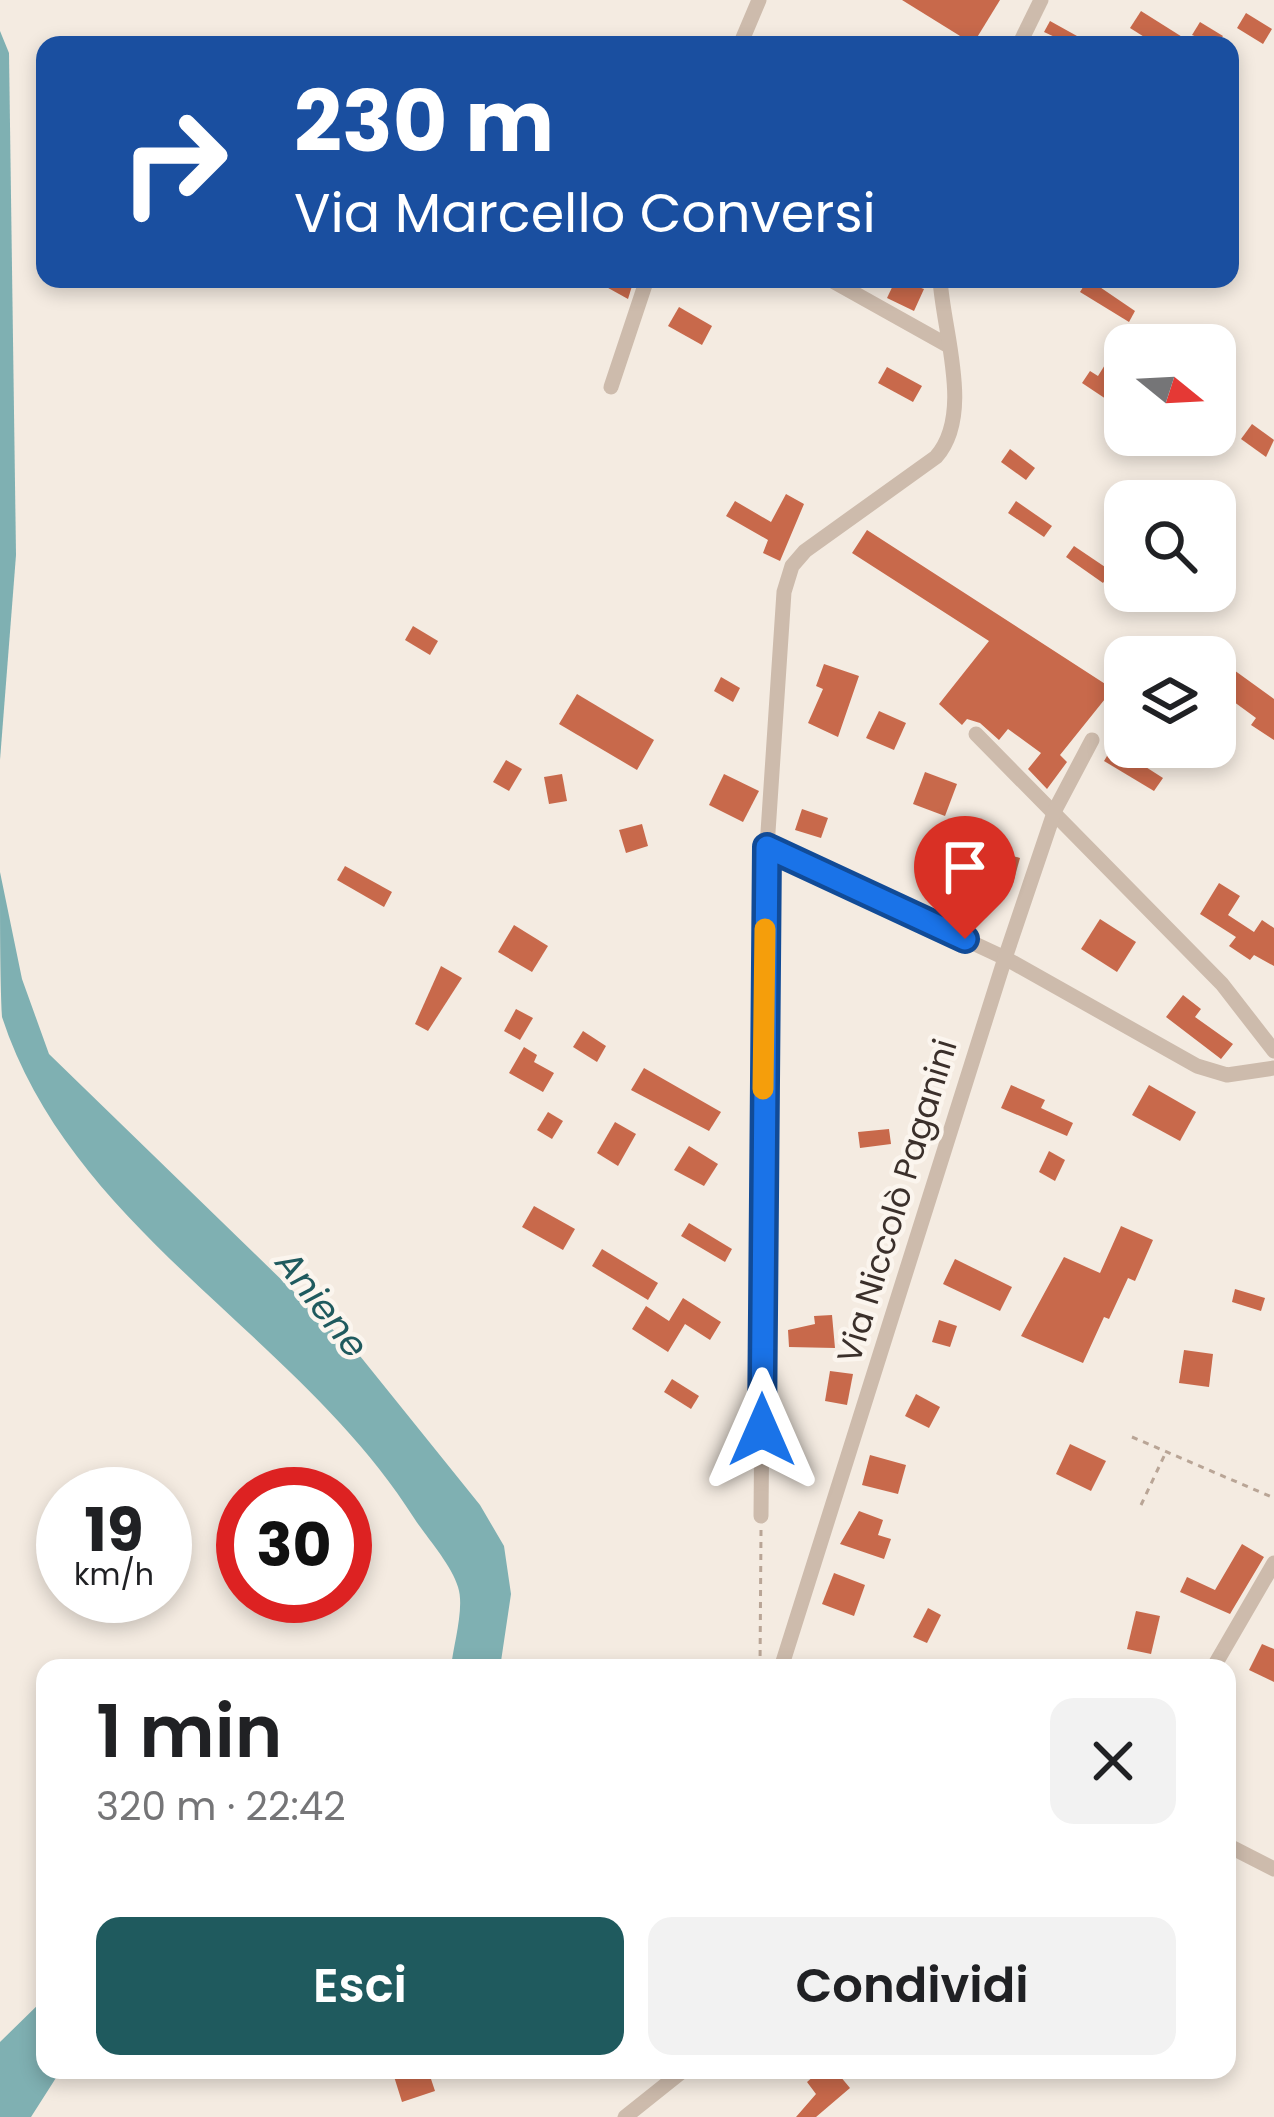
<!DOCTYPE html>
<html lang="it">
<head>
<meta charset="utf-8">
<style>
  :root { --surface:#fff; --page:#f2f2f2; --text:#202124; --muted:#757577; --accent:#1f5a5e }
  body { margin:0; font-family:Poppins,sans-serif; background:var(--page); color:var(--text); height:100vh; display:flex; flex-direction:column; font-size:45px; white-space:nowrap }
  * { box-sizing:border-box; margin:0 }
  p { font-size:39px; color:var(--muted) }
  .icon { flex:none; width:66px; height:66px; fill:none; stroke:currentColor; stroke-width:2; stroke-linecap:round; stroke-linejoin:round }
  .map { position:relative; flex:1; overflow:hidden }
  .drawer { position:absolute; left:36px; top:1659px; width:1200px; height:420px; display:flex; flex-direction:column; background:var(--surface); border-radius:24px; box-shadow:0 6px 18px #0003 }
  .drawer>* { flex:none }
  .hud { position:absolute; left:36px; top:36px; width:1203px; height:252px; border-radius:24px; box-shadow:0 6px 18px #0003; background:#1a4fa0; color:#fff; overflow:hidden }
  .needle { width:78px; rotate:108deg }
  .buttons { position:absolute; left:1104px; top:324px; display:grid; gap:24px }
  .buttons a { display:grid; place-items:center; width:132px; height:132px; border-radius:24px; background:var(--surface); box-shadow:0 6px 18px #0003; font-size:60px }
  .speed { position:absolute; left:36px; top:1467px; display:flex; gap:24px; font-size:60px; font-weight:700; text-align:center }
  .speed>* { display:grid; place-content:center; width:156px; height:156px; border-radius:50%; background:var(--surface); box-shadow:0 6px 18px #0003; line-height:1 }
  .speed small { font-size:30px; font-weight:400 }
  .speed .limit { border:18px solid #d22; background:#fff; color:#111 }
  .pin { position:absolute; display:grid; place-items:center; width:102px; height:102px; color:#fff; margin:-123px -51px; border-radius:50% 50% 50% 0; rotate:-45deg; box-shadow:0 0 12px #0007 }
  .pin .icon { rotate:45deg }
  .me { position:absolute; width:132px; margin:-66px; rotate:0deg; stroke-linejoin:round; filter:drop-shadow(0 0 9px #0008) }
  .turn { display:flex; align-items:center; gap:42px; height:252px; padding:0 60px; font-size:54px }
  .turn .icon { width:156px; height:156px; stroke-width:2.5 }
  .turn b { display:block; font-size:84px; line-height:102px }
  .round { display:grid; place-items:center; flex:none; width:126px; height:126px; border-radius:24px; background:var(--page) }
  .headline { display:flex; align-items:center; justify-content:space-between; height:204px; padding:0 60px }
  h1 { font-size:72px; font-weight:600; line-height:90px }
  .action { display:flex; gap:24px; margin-top:auto; padding:24px 60px }
  .action a { flex:1; height:138px; border-radius:24px; background:var(--accent); color:#fff; font-size:48px; font-weight:600; line-height:138px; text-align:center }
  .action a+a { background:var(--page); color:var(--text) }
  .map>svg:first-child { display:block }
  .water { fill:#7fb0b2 }
  .building { fill:#c8694b }
  .lines { fill:none; stroke-linecap:round; stroke-linejoin:round }
  .path { stroke:#b9a596; stroke-width:3; stroke-dasharray:6 6; stroke-linecap:butt }
  .street { stroke:#cdbbac; stroke-width:15 }
  .route-casing { stroke:#114b97; stroke-width:30 }
  .route { stroke:#1a73e8; stroke-width:21 }
  .slow { stroke:#f59e0b; stroke-width:21 }
  .labels { text-anchor:middle; dominant-baseline:central; stroke-width:9; stroke-linejoin:round; paint-order:stroke }
  .street-label { font-size:33px; fill:#3b302b; stroke:#fbf5ee }
  .water-label { font-size:36px; font-style:italic; fill:#1f5a5e; stroke:#fbf5ee }
</style>
</head>
<body>
<div class="map">
<svg width="1274" height="2117" viewBox="0 0 1274 2117">
  <rect width="100%" height="100%" fill="#f4ebe1"/>
  <g class="water">
    <path d="M0 31 9 53 16 555 0 760Z"/>
    <path d="M0 872 22 979 49 1054 360 1356 480 1505 504 1546 511 1594 500 1668H451C453 1646 465 1608 458 1587 451 1564 427 1538 414 1518 298 1334 72 1231 2 1017 0 981 0 911 0 872Z"/>
    <path d="M45 1998V2070H61L31 2117H0V2042Z"/>
  </g>
  <g class="building">
    <path d="M902 0H1000L973 44Z"/>
    <path d="M1141 11 1195 45H1157L1130 28Z"/>
    <path d="M1246 13 1272 29 1263 44 1237 28Z"/>
    <path d="M1050 21 1077 36 1072 45 1044 32Z"/>
    <path d="M1200 22 1223 36 1217 45 1192 35Z"/>
    <path d="M592 279H622L632 286 628 299Z"/>
    <path d="M896 279 924 289 914 311 887 298Z"/>
    <path d="M1088 279 1135 311 1129 322 1080 292Z"/>
    <path d="M679 307 712 326 702 345 668 326Z"/>
    <path d="M1113 352 1125 365 1112 385 1117 389 1109 401 1082 383 1090 371 1098 376Z"/>
    <path d="M887 367 922 386 913 402 878 383Z"/>
    <path d="M1252 424 1274 440 1266 457 1241 439Z"/>
    <path d="M1010 449 1035 468 1026 480 1001 462Z"/>
    <path d="M786 494 804 504 780 561 763 553 768 540 726 516 735 501 771 522Z"/>
    <path d="M1016 501 1052 526 1044 537 1008 513Z"/>
    <path d="M867 530 1113 689 1060 755 1067 762 1047 789 1028 769 1041 753 1008 729 999 740 980 723 967 719 962 725 939 704 989 641 852 553Z"/>
    <path d="M1074 546 1111 571 1103 583 1066 557Z"/>
    <path d="M413 626 438 641 430 655 405 640Z"/>
    <path d="M824 664 859 676 838 737 808 723 823 689 816 686Z"/>
    <path d="M1227 665 1274 699V740L1251 725 1256 718 1215 688Z"/>
    <path d="M721 677 740 688 733 702 714 691Z"/>
    <path d="M577 694 654 740 637 770 559 724Z"/>
    <path d="M879 711 906 723 894 750 866 738Z"/>
    <path d="M1113 746 1163 778 1154 791 1104 761Z"/>
    <path d="M506 760 522 769 509 791 493 782Z"/>
    <path d="M925 772 957 784 945 816 913 804Z"/>
    <path d="M562 774 567 801 549 804 544 777Z"/>
    <path d="M724 774 759 791 743 822 709 805Z"/>
    <path d="M802 809 828 818 821 838 795 830Z"/>
    <path d="M642 824 648 846 626 853 619 830Z"/>
    <path d="M989 849 1020 858 1013 883 982 874Z"/>
    <path d="M345 866 392 892 384 907 337 880Z"/>
    <path d="M1219 883 1240 896 1228 915 1254 932 1262 920 1274 928V966L1254 955 1250 960 1229 946 1236 937 1200 914Z"/>
    <path d="M1100 919 1136 942 1117 972 1081 949Z"/>
    <path d="M514 925 548 946 532 972 498 952Z"/>
    <path d="M441 966 462 978 428 1031 415 1024Z"/>
    <path d="M1183 995 1201 1009 1195 1017 1233 1044 1221 1059 1166 1017Z"/>
    <path d="M516 1009 533 1018 520 1040 504 1031Z"/>
    <path d="M583 1031 606 1046 597 1062 573 1047Z"/>
    <path d="M524 1047 537 1055 534 1062 554 1073 543 1092 509 1073Z"/>
    <path d="M644 1068 721 1112 709 1131 631 1090Z"/>
    <path d="M1011 1085 1045 1100 1041 1108 1073 1123 1067 1136 1001 1108Z"/>
    <path d="M1149 1085 1196 1112 1180 1141 1132 1115Z"/>
    <path d="M548 1112 563 1121 552 1139 537 1130Z"/>
    <path d="M615 1122 636 1134 618 1166 597 1153Z"/>
    <path d="M889 1129 891 1144 860 1148 858 1132Z"/>
    <path d="M689 1146 718 1164 704 1186 674 1170Z"/>
    <path d="M1049 1151 1065 1160 1055 1181 1039 1172Z"/>
    <path d="M534 1206 575 1229 563 1250 522 1227Z"/>
    <path d="M689 1223 732 1249 725 1262 681 1236Z"/>
    <path d="M1121 1226 1153 1240 1135 1281 1128 1278 1109 1319 1104 1317 1083 1363 1021 1336 1064 1257 1100 1273Z"/>
    <path d="M602 1249 658 1283 648 1300 592 1266Z"/>
    <path d="M955 1259 1012 1287 1000 1311 943 1284Z"/>
    <path d="M1235 1289 1265 1298 1261 1311 1232 1302Z"/>
    <path d="M683 1298 721 1322 710 1340 685 1324 668 1352 632 1329 646 1306 669 1321Z"/>
    <path d="M832 1315 835 1348 789 1347 788 1330 815 1324 814 1316Z"/>
    <path d="M939 1320 957 1326 950 1347 932 1342Z"/>
    <path d="M1184 1350 1213 1354 1209 1387 1179 1383Z"/>
    <path d="M830 1371 853 1374 847 1405 825 1401Z"/>
    <path d="M672 1379 699 1396 691 1409 664 1392Z"/>
    <path d="M916 1394 940 1407 929 1428 905 1416Z"/>
    <path d="M1070 1444 1106 1461 1091 1491 1056 1474Z"/>
    <path d="M870 1455 906 1465 898 1494 862 1485Z"/>
    <path d="M859 1511 883 1520 878 1535 891 1539 884 1559 840 1544Z"/>
    <path d="M1242 1544 1264 1557 1230 1614 1180 1592 1187 1577 1215 1590Z"/>
    <path d="M834 1573 865 1585 854 1616 822 1604Z"/>
    <path d="M928 1608 941 1615 927 1643 913 1637Z"/>
    <path d="M1136 1611 1160 1616 1151 1654 1127 1649Z"/>
    <path d="M1262 1644 1274 1649V1682L1249 1670Z"/>
    <path d="M392 2070H428L435 2091 402 2102Z"/>
    <path d="M821 2070H835L850 2088 816 2117H796L816 2094 807 2082Z"/>
  </g>
  <g class="lines">
    <g class="path">
      <path d="M1132 1437 1274 1498"/>
      <path d="M1141 1505 1166 1452"/>
      <path d="M760 1668 761 1530"/>
    </g>
    <g class="street">
      <path d="M740 45 759 0"/>
      <path d="M1019 45 1041 0"/>
      <path d="M829 279 947 345"/>
      <path d="M611 387 647 279"/>
      <path d="M976 734 1222 984 1274 1051"/>
      <path d="M767 847 1005 958 1197 1066 1227 1075 1274 1068"/>
      <path d="M761 1516 767 847 784 592 792 566 805 551 936 457C974 414 943 332 940 279"/>
      <path d="M781 1668 1005 958 1055 810 1092 740"/>
      <path d="M1213 1668 1274 1563"/>
      <path d="M1227 1845 1274 1869"/>
      <path d="M625 2117 684 2070"/>
    </g>
  </g>
  <g class="lines">
    <g class="route-casing">
      <path id="route" d="M762 1430 767 847 965 939"/>
    </g>
    <use href="#route" class="route"/>
    <path class="slow" d="M763 1089 765 929"/>
  </g>
  <g class="labels">
    <g class="street-label">
      <text transform="translate(897 1201) rotate(-73)">Via Niccolò Paganini</text>
    </g>
    <g class="water-label">
      <text transform="translate(322 1304) rotate(52)">Aniene</text>
    </g>
  </g>
</svg>
<div class="buttons">
<a><svg class="needle" viewBox="-14 -14 28 28"><path d="M0-13l5 13h-10z" fill="#e53935"/><path d="M0 13l5-13h-10z" fill="#757577"/></svg></a>
<a><svg class="icon" aria-label="search" viewBox="0 0 24 24"><circle cx="10" cy="10" r="6"/><path d="M15 15l6 6"/></svg></a>
<a><svg class="icon" aria-label="layers" viewBox="0 0 24 24"><path d="M12 4l9 5-9 5-9-5zM3 14l9 5 9-5"/></svg></a>
</div>
<div class="speed"><div>19<small>km/h</small></div><div class="limit">30</div></div>
<div class="pin" style="left:965px;top:939px;background:#d93025"><svg class="icon" aria-label="arrive" viewBox="0 0 24 24"><path d="M6 21V4h12l-3 4 3 4H6"/></svg></div>
<svg class="me" style="left:762px;top:1430px" viewBox="-20 -20 40 40"><path d="M0-17L14 15 0 8-14 15z" fill="#1a73e8" stroke="#fff" stroke-width="4"/></svg>
<div class="hud">
<div class="turn"><svg class="icon" aria-label="right" viewBox="0 0 24 24"><path d="M7 20v-9h11M14 6l5 5-5 5"/></svg><div><b>230 m</b>Via Marcello Conversi</div></div>
</div>
<section class="drawer">
<div class="headline"><div><h1>1 min</h1><p>320 m · 22:42</p></div><a class="round"><svg class="icon" aria-label="close" viewBox="0 0 24 24"><path d="M6 6l12 12M18 6L6 18"/></svg></a></div>
<div class="action"><a>Esci</a><a>Condividi</a></div>
</section>
</div>
</body>
</html>
